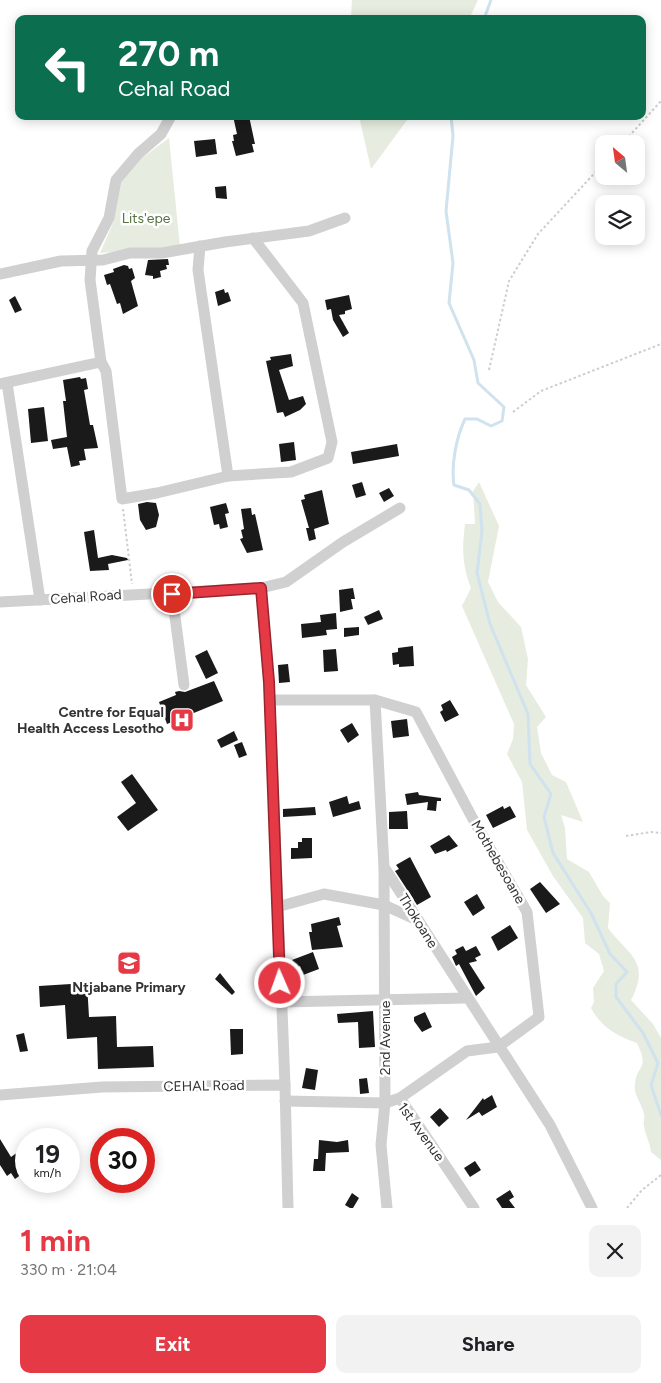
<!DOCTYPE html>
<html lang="en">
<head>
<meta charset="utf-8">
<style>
  :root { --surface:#fff; --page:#f2f2f2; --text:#202124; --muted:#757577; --accent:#e63946 }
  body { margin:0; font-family:Figtree,sans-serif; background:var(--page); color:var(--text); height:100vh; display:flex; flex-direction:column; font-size:19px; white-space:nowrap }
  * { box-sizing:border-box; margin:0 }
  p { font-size:16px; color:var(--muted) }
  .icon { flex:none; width:28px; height:28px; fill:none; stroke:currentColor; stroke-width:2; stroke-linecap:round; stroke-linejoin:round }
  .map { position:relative; height:1208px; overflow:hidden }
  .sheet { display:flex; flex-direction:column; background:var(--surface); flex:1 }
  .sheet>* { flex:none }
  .guide { position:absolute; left:15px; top:15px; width:631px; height:105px; border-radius:10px; box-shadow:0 2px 12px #0003; background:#0b6e4f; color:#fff; overflow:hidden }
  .needle { width:32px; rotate:331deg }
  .tools { position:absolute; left:595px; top:135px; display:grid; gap:10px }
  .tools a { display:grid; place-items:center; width:50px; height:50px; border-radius:10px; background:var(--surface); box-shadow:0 2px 12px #0003; font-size:25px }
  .speed { position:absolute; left:15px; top:1128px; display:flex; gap:10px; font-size:25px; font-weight:700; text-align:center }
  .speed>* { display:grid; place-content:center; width:65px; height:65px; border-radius:50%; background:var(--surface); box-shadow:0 2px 12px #0003; line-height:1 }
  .speed small { font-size:12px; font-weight:400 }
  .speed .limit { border:8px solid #d22; background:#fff; color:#111 }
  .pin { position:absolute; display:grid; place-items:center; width:42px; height:42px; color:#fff; margin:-21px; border:2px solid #fff; border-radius:50%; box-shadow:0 1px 5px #0007 }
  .me { position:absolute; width:55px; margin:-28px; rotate:358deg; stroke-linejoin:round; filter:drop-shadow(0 0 4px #0008) }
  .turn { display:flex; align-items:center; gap:18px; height:105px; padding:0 20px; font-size:22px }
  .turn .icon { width:65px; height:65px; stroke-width:2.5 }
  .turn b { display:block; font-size:35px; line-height:42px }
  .round { display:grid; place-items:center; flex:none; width:52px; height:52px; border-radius:10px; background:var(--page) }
  .overview { display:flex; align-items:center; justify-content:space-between; height:85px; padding:0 20px }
  h1 { font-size:30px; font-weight:700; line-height:38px; color:var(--accent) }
  .action { display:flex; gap:10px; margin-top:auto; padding:10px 20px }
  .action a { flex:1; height:58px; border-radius:10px; background:var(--accent); color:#fff; font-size:20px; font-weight:700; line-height:58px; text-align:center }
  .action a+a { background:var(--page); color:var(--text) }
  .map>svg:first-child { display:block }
  .green { fill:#e6ecdf }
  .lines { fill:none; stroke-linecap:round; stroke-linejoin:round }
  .stream { stroke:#cfe2ee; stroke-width:3 }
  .building { fill:#1a1a1a }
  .path { stroke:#cdcdcd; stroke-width:2; stroke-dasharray:2.5 2.5; stroke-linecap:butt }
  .minor { stroke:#d0d0d0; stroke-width:11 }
  .route-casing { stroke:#96252e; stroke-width:12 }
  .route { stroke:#e63946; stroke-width:9 }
  .labels { text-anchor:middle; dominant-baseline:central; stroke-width:5; stroke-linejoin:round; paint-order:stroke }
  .park-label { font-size:14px; fill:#56703f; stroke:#fff }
  .street-label { font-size:14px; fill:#333; stroke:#fff }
  .poi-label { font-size:14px; font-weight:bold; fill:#333; stroke:#fff; text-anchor:end }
</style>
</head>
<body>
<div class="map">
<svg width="661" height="1208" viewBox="0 0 661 1208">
  <rect width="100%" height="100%" fill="#fff"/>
  <g class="green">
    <path d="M352 0H478L469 19H351Z"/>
    <path d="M359 116H410L371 169Z"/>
    <path d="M169 138 180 247 100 253 114 221 120 183 138 161Z"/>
    <path d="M479 482 499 526 488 582 498 602 521 627 528 659 526 685 546 717 537 727 541 753 552 775 566 782 583 822 561 815 565 828 567 859 589 872 603 896 610 903 608 928C629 956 651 961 631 1000L653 1024 661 1038V1160L651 1152C650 1142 645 1135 644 1126 643 1122 645 1118 644 1114 642 1104 633 1094 635 1084 637 1063 650 1071 637 1043 617 1036 601 1027 591 1008L594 1002 593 988 604 971 599 954 585 943 583 918 553 876 527 830 522 782 507 754 513 739 514 724 462 606 471 588C462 565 462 548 465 524H475L473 491Z"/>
  </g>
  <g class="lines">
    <g class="stream">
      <path d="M484 19 491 0"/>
      <path d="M451 116 453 136 446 211 453 263 449 303 474 360 478 383 504 407 502 421 491 426 477 419H465C456 438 451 465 454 485L469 490 480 504 482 531 477 573 490 624 528 714 530 764 551 794 544 817 553 853 591 913 610 954 627 972 616 984V997L643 1033 658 1063 651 1085 661 1115"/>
    </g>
  </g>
  <g class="building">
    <path d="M233 116H249L255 144H252L254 152 236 156 232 141H234L233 135 237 134Z"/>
    <path d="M215 139 217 154 196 157 194 141Z"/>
    <path d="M226 186 227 199 216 198 215 187Z"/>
    <path d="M168 259 169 265H166L167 269 160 271 161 277 153 279V276L145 275 148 260Z"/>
    <path d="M124 265 128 266 129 269 132 268 135 278 131 281 138 306 123 314 120 303 117 304 110 284 107 285 104 275 114 272 113 269Z"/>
    <path d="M224 289 225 293 228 292 231 301 218 306 215 292Z"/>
    <path d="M349 295 352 309 345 311V314L339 315 349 333 343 337 333 320 331 309 327 310 325 300Z"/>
    <path d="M15 296 22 310 15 313 9 300Z"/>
    <path d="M291 354 293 366 279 370 289 400 303 396 306 404 300 410 285 417 283 412 277 413 266 361 271 360 270 357Z"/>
    <path d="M80 377 81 379 86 378 88 389 84 390 90 425H93L98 448 84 449 86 460 79 461 80 465 71 467 67 447 53 449 51 440 67 437 63 401H66L63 380Z"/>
    <path d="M44 407 48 441 31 443 28 409Z"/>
    <path d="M294 442 296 460 281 462 279 444Z"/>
    <path d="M397 444 399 456 353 464 351 452Z"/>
    <path d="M362 482 366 495 356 498 352 485Z"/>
    <path d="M389 488 394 496 384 502 379 493Z"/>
    <path d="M322 490 329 524 314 529 316 539 309 541 306 528H309L301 500 305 499 304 495Z"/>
    <path d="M147 502 156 503 159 515 156 527 146 530 140 520 138 504Z"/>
    <path d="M226 503 229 513 225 514 228 527 220 529 219 524 214 525 210 507Z"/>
    <path d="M251 508 252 515 255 514 263 550 247 553 240 539 243 538 241 530 244 529 241 509Z"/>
    <path d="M94 530 98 558 112 555 127 558 128 560 108 564 109 570 90 571 84 532Z"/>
    <path d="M353 588 355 599H351L353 609 340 612 339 590Z"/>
    <path d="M379 610 383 619 368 625 364 617Z"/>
    <path d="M336 613 337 629 326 630 327 635 302 638 301 624 321 622 320 615Z"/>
    <path d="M359 627V635L344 637V628Z"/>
    <path d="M413 646 414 666 399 667V664L393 665 392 653 398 652V648Z"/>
    <path d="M336 649 338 671 324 672 323 650Z"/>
    <path d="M207 650 218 673 206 679 195 656Z"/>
    <path d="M288 664 290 682 279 683 278 665Z"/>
    <path d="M214 681 223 701 167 724 159 702 176 695 175 692 179 691 185 692Z"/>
    <path d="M450 700 459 715 445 722 440 712 443 710 441 705Z"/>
    <path d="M407 719 409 736 393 738 391 721Z"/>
    <path d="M352 723 359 735 348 743 340 730Z"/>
    <path d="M234 731 238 740 221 748 217 740Z"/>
    <path d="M242 742 247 755 239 758 234 745Z"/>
    <path d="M132 774 158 810 128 831 117 817 136 803 121 782Z"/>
    <path d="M418 792 419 795 441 798V801H437L436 811 427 810 428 802 407 805 405 794Z"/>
    <path d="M347 796 349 804 359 801 361 809 333 817 329 802Z"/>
    <path d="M503 806 504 809 510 806 516 817 493 828 486 815Z"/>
    <path d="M315 807 316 815 283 817V809Z"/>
    <path d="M407 811 408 829H389V812Z"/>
    <path d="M449 835 458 846 447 852 446 850 435 854 430 846Z"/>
    <path d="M302 838H312V858L291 859V848H298V842H302Z"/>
    <path d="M410 857 431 897 417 905 395 871 399 869 396 865Z"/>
    <path d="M540 882 560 904 546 913 530 889Z"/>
    <path d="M477 894 485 908 473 916 464 902Z"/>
    <path d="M339 917 341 925 337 926 343 947 312 950 309 932H312L311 924Z"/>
    <path d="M510 925 518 938 498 951 491 937Z"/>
    <path d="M463 946 466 951 476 946 481 955 475 958 477 961 469 963 485 988 476 996 459 964 456 966 452 957 457 954 455 950Z"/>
    <path d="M313 952 319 969 303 975 300 966 295 968 292 960Z"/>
    <path d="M220 973 235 992 232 995 215 979Z"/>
    <path d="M87 983 89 1017 116 1016 117 1047 153 1046 154 1067 98 1069 97 1037 67 1039 65 1005 40 1007 39 986Z"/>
    <path d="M373 1011 375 1047 359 1048 358 1022 338 1023 337 1014Z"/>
    <path d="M425 1012 432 1027 422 1032 414 1021V1017Z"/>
    <path d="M230 1029H243V1054L231 1055Z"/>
    <path d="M24 1033 28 1051 20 1052 16 1035Z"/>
    <path d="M306 1068 318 1070 315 1090 302 1088Z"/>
    <path d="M367 1078 369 1093 360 1094 359 1079Z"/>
    <path d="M492 1095 497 1107 482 1116 479 1112 466 1120 483 1098 484 1100Z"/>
    <path d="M440 1108 449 1118 439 1127 430 1117Z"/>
    <path d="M0 1139 11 1157 18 1152 26 1165 20 1169 22 1174 15 1179 11 1173 7 1176 0 1165Z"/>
    <path d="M319 1140 337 1142 348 1140 349 1152 326 1153 325 1171H313L314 1159H318Z"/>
    <path d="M475 1161 481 1170 470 1177 464 1168Z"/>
    <path d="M510 1190 514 1197 509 1200 515 1208H502L496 1199Z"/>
    <path d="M352 1193 359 1198 353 1208H350L345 1205Z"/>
  </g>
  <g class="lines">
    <g class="path">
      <path d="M622 144 661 101"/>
      <path d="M489 370 509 281 538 234 604 163"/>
      <path d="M513 412 541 391 661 344"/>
      <path d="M123 509 132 584"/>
      <path d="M626 836 651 832 661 833"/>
      <path d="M627 1208 642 1190 661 1175"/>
    </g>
    <g class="minor">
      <path d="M171 116 161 134 138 154 116 180 109 218 92 251 90 280 101 362 106 371 122 499 157 493 228 476 291 472 328 458 332 442 303 303 253 238"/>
      <path d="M200 246 198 270 228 476"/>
      <path d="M0 274 61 261 103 260 130 253H162L225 242 309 231 345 218"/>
      <path d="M7 383 40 600"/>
      <path d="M0 384 101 362"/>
      <path d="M261 588 286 582 343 542 400 508"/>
      <path d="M172 594 184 685"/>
      <path d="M0 602 261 588 269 682 285 1085"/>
      <path d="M270 700H375L384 867 550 1125 592 1208"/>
      <path d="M375 700 416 712 474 821 527 912 539 1017 498 1047 467 1051 400 1098"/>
      <path d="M384 867 385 1103 381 1145 387 1208"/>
      <path d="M277 907 324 894 384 905 417 920"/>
      <path d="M281 1002 467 998"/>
      <path d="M0 1095 102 1087 285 1085 288 1208"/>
      <path d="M285 1101 385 1103 400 1098 474 1208"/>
    </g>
  </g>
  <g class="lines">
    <g class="route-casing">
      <path id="route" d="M172 594 261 588 269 682 280 983"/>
    </g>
    <use href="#route" class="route"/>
  </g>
  <defs>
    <g id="hospital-square" transform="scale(1.25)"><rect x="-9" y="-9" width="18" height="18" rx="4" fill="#e63946" stroke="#fff"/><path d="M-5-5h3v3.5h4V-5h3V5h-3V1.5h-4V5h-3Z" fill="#fff"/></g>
    <g id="school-square" transform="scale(1.25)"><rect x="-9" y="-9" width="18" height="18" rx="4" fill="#e63946" stroke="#fff"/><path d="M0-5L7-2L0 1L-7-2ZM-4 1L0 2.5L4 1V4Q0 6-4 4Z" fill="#fff"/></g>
  </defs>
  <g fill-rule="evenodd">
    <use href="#hospital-square" x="182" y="720"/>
    <use href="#school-square" x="129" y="963"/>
  </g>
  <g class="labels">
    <g class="park-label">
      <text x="146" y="218">Lits'epe</text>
    </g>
    <g class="street-label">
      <text transform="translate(86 597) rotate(-4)">Cehal Road</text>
      <text transform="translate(498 862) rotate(60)">Mothebesoane</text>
      <text transform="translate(418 921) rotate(58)">Thokoane</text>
      <text transform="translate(385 1038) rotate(-90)">2nd Avenue</text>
      <text transform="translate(204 1086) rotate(-1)">CEHAL Road</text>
      <text transform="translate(421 1132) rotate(54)">1st Avenue</text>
    </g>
    <g class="poi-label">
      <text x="164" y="712">Centre for Equal<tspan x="164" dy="16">Health Access Lesotho</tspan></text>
      <text x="129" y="987" text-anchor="middle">Ntjabane Primary</text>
    </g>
  </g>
</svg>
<div class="tools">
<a><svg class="needle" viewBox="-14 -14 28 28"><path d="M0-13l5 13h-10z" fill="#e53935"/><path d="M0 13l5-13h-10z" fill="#757577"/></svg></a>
<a><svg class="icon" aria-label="layers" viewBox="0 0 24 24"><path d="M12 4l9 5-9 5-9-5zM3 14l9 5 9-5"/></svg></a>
</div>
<div class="speed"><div>19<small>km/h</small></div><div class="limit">30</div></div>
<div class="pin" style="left:172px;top:594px;background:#d93025"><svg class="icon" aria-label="arrive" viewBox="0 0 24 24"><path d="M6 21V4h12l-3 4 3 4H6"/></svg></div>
<svg class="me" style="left:280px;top:983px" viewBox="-20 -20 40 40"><circle r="17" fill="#e63946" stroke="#fff" stroke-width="3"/><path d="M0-11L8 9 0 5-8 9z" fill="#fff"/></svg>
<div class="guide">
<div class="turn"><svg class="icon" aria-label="left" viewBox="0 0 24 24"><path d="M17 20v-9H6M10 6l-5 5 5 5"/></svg><div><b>270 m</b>Cehal Road</div></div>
</div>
</div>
<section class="sheet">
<div class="overview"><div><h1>1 min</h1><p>330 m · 21:04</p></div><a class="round"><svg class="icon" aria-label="close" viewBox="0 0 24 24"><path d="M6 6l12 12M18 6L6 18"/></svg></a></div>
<div class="action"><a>Exit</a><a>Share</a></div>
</section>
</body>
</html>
